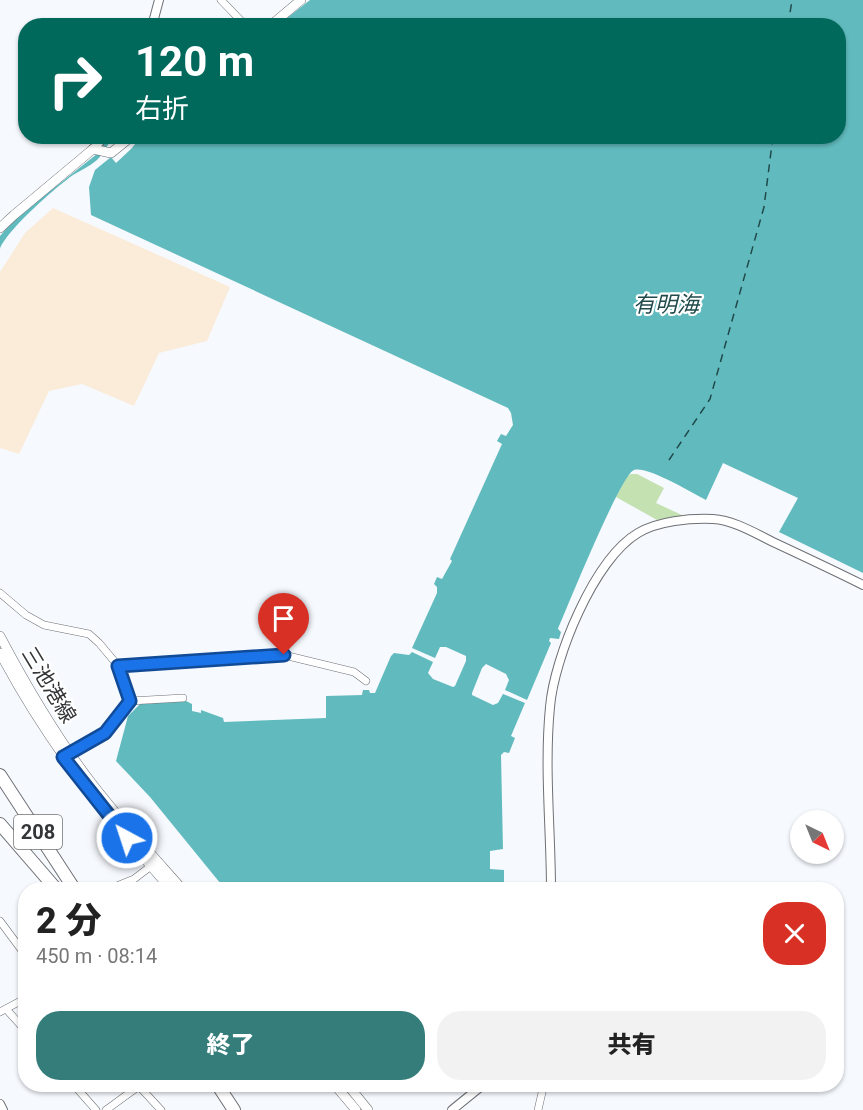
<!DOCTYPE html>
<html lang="ja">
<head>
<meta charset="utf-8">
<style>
  :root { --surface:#fff; --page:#f2f2f2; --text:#222; --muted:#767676; --accent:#347d7b }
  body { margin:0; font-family:Roboto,"Noto Sans JP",sans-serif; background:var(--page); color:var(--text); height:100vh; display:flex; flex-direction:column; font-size:22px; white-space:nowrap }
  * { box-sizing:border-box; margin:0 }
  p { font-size:20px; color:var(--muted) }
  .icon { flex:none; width:33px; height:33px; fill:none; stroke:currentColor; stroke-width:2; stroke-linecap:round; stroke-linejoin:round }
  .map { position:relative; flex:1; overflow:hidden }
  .details { position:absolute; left:18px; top:882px; width:826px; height:210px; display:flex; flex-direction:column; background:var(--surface); border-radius:24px; box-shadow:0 2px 4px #0004 }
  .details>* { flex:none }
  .top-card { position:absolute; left:18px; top:18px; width:828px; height:126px; border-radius:24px; box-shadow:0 2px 4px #0004; background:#00695c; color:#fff; overflow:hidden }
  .needle { width:39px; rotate:137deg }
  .buttons { position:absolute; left:790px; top:810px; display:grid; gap:12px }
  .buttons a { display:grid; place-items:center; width:54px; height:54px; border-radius:50%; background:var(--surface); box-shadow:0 2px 4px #0004; font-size:30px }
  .pin { position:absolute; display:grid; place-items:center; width:51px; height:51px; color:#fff; margin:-62px -26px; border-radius:50% 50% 50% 0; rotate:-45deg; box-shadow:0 0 6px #0007 }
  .pin .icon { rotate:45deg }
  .me { position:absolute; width:66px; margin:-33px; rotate:320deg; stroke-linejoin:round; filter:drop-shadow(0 0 4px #0008) }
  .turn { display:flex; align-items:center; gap:21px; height:126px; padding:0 18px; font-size:27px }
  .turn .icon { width:78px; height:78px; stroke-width:2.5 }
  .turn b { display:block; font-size:42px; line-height:51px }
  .round { display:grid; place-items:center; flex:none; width:63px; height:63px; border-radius:24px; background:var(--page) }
  .summary { display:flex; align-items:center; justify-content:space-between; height:102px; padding:0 18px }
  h1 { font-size:36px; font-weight:800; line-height:45px }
  .action { display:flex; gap:12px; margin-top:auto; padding:12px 18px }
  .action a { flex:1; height:69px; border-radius:24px; background:var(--accent); color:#fff; font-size:24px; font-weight:800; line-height:69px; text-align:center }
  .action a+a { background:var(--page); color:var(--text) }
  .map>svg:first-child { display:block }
  .industrial { fill:#fbecd9 }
  .green { fill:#c4e1b2 }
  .water { fill:#61bbbe }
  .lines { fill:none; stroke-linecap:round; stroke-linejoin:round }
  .ferry { stroke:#204a4b; stroke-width:1.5; stroke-dasharray:8 6; stroke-linecap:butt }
  .minor-casing { stroke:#6e7075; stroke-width:8 }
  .tertiary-casing { stroke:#6e7075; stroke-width:10 }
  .secondary-casing { stroke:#6e7075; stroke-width:10 }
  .motorway-casing { stroke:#6e7075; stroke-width:14 }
  .minor { stroke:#fff; stroke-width:7 }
  .tertiary { stroke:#fff; stroke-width:8 }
  .secondary { stroke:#fff; stroke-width:9 }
  .motorway { stroke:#fff; stroke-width:12 }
  .route-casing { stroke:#114b97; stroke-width:15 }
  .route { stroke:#1a73e8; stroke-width:10 }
  .labels { text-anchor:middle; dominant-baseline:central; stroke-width:4.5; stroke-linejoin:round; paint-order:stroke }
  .shield { fill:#fff; stroke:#717273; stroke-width:1.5 }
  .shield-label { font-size:20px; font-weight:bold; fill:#343537 }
  .street-label { font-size:21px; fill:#343537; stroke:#fff }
  .water-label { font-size:22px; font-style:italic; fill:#204a4b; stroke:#fff }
</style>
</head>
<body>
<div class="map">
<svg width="863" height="1110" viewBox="0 0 863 1110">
  <rect width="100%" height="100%" fill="#f6f9fe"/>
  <path class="industrial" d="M53 208 230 287 207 341 159 353 134 406 82 384 49 391 19 454 0 448V272L25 233Z"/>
  <path class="green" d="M631 474H637L664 488 656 503 684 516 657 520 616 497 626 477Z"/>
  <g class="water">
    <path d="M310 0H863V573L779 532 798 498 723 463 706 500C692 493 648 466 634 470 621 474 567 608 558 629L561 632 559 639 550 638 549 641 551 643 527 700 505 690 509 680 506 674 486 664 482 668 472 693V695L493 705 498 703 503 694 525 703 511 736 515 738 509 753 504 752 501 755 503 849 490 851V869L504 870V889H225L150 797 116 761 128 716 140 704 186 701 192 704V711L201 713V710L223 718 224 722 326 718V696L362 695 363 690H369L370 693H375L391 656 394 653 409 655 412 652 433 662 428 673 433 679 453 687 455 686 466 661V656L446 647H440L435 658 412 648 437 593V587L434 584 437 577 442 579 452 561 450 559 502 444 497 441 501 434 506 436 513 425 511 413 508 408 91 215 89 187 95 170 111 157 116 163 131 149 136 143 132 138 135 137 838 136V26L278 25Z"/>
    <path d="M107 137H113C108 144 104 153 97 160 90 166 81 170 73 175 56 187 6 231 0 249V236L16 218 97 154Z"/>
  </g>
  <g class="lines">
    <g class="ferry">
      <path d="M788 26 792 0"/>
      <path d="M669 460 710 399 764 207 773 136"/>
    </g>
    <g class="minor-casing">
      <g id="minor">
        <path d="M221 0 246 26"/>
        <path d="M0 593 26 615 44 625 89 634 99 643 120 668 130 701"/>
        <path d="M118 666 284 655 354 672 366 681"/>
        <path d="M130 701 183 698"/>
        <path d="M67 754 105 733 130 701"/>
        <path d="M107 890 134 879 151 866"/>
        <path d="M0 921 26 956"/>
        <path d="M6 1009 26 1031"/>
        <path d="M0 1012 26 998"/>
        <path d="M73 1084 96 1110"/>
        <path d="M137 1084 161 1110"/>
        <path d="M195 1084 197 1087"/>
        <path d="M106 1110 139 1086"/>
        <path d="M538 1110 544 1084"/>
      </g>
    </g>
    <g class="tertiary-casing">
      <g id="tertiary">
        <path d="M152 26 159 0"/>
        <path d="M93 149 105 136"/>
        <path d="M551 890C551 829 544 768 550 707 554 658 594 559 638 533 658 521 690 518 713 519 733 520 755 533 773 542 803 556 833 570 863 585"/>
        <path d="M0 1104 3 1110"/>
        <path d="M452 1110 484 1084"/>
      </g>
    </g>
    <g class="secondary-casing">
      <g id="secondary">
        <path d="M270 26 301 0"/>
        <path d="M0 228 14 215 93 149 111 153 132 136"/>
        <path d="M0 636C27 687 55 735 90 781 119 819 151 854 183 890"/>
        <path d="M0 653C47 742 105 815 172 890"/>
        <path d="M334 1084 356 1110"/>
        <path d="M347 1084 368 1110"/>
      </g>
    </g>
    <g class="motorway-casing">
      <g id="motorway">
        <path d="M0 775 75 890"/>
        <path d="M0 824 57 890"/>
        <path d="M217 1084 234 1110"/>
      </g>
    </g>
    <use href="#minor" class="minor"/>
    <use href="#tertiary" class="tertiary"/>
    <use href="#secondary" class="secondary"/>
    <use href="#motorway" class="motorway"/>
  </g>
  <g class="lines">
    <g class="route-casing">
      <path id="route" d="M127 838 63 757 105 733 130 701 118 666 284 655"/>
    </g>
    <use href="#route" class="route"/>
  </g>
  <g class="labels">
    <rect class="shield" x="14" y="815" width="48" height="34" rx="4.5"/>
    <g class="shield-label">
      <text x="38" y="832">208</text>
    </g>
    <g class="street-label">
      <text transform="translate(49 685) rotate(59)">三池港線</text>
    </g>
    <g class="water-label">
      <text x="666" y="304">有明海</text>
    </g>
  </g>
</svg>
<div class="buttons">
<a><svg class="needle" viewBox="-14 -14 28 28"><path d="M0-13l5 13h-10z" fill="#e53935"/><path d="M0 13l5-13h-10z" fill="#767676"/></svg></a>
</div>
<div class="pin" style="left:284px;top:655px;background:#d93025"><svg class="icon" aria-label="arrive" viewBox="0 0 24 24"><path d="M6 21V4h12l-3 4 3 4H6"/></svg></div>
<svg class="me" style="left:127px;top:838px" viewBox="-20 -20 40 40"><circle r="17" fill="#1a73e8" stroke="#fff" stroke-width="3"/><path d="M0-11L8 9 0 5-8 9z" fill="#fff"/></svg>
<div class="top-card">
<div class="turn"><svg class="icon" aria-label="right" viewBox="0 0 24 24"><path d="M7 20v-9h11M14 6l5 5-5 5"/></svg><div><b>120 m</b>右折</div></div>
</div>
<section class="details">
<div class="summary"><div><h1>2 分</h1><p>450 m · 08:14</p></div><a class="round" style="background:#d93025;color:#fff"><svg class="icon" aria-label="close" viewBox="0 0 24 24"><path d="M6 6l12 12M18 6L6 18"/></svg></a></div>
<div class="action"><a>終了</a><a>共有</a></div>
</section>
</div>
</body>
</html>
